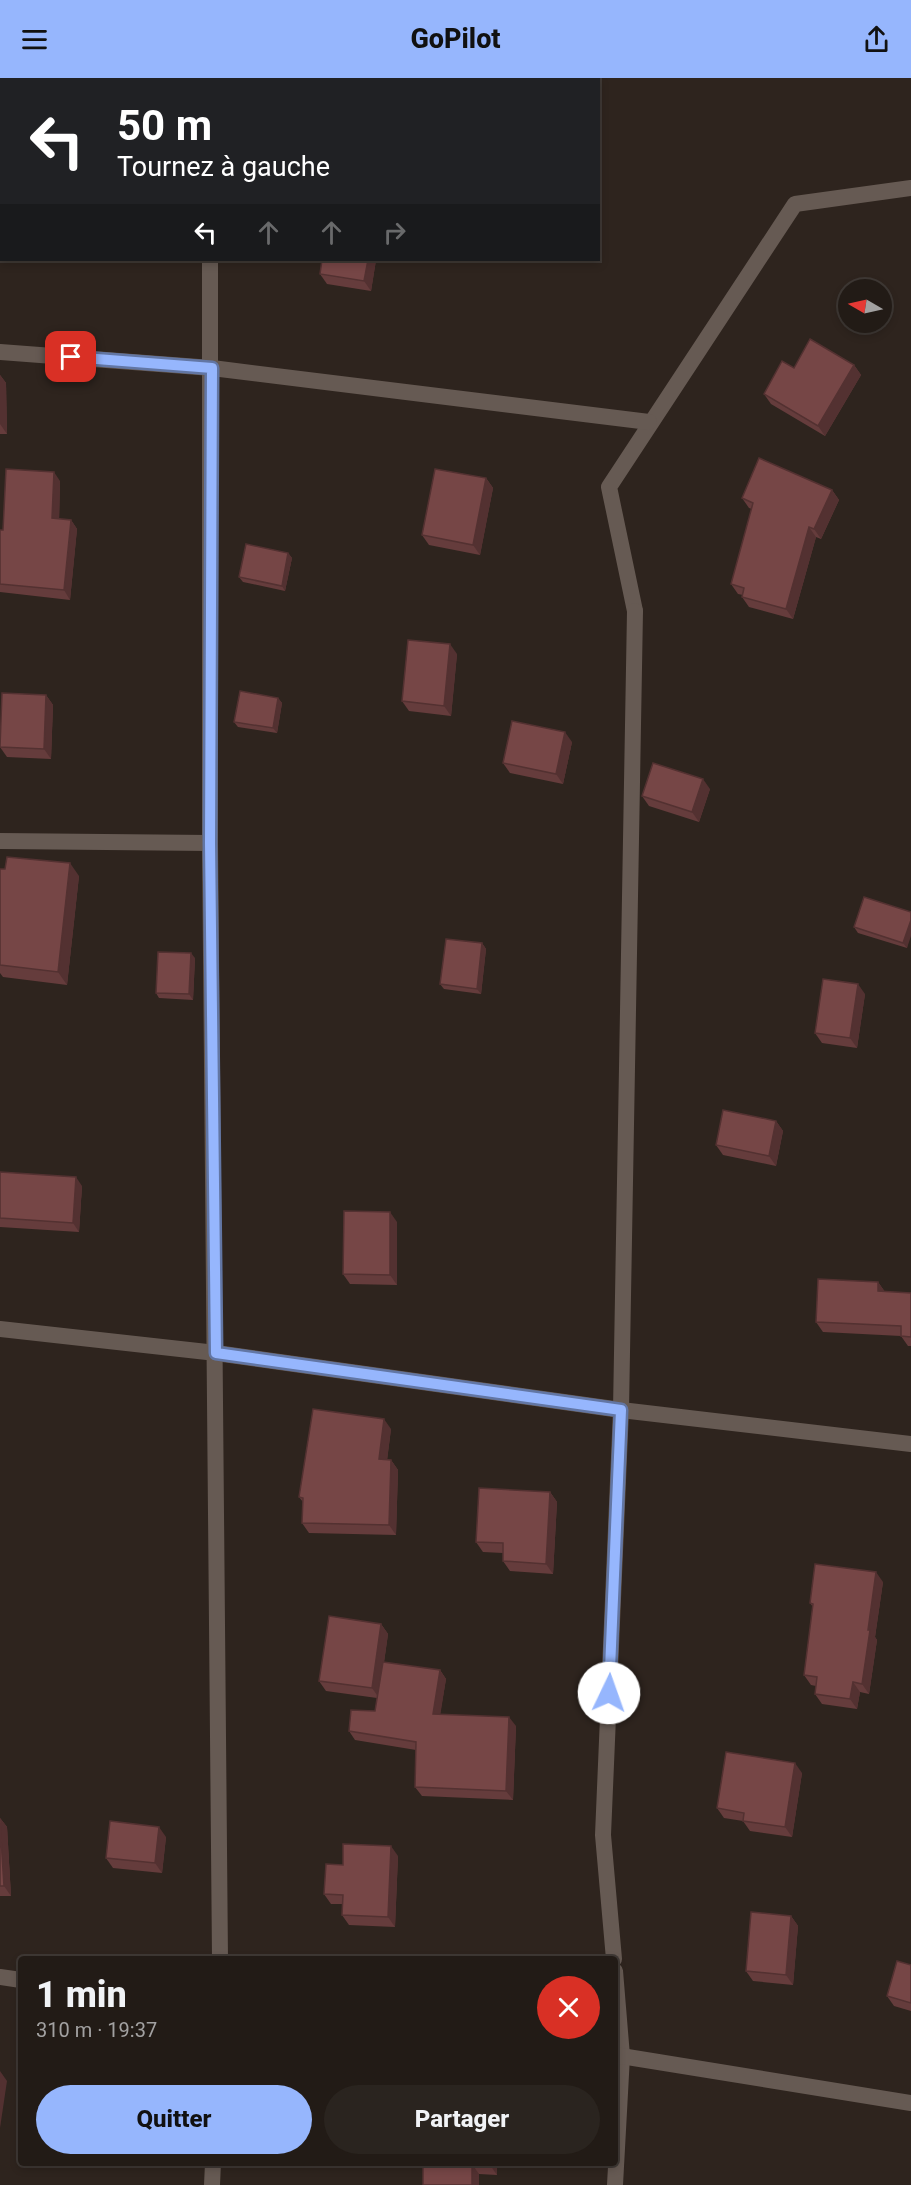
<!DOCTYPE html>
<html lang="fr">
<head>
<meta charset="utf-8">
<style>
  :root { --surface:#221b16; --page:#2a241f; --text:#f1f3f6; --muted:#a2a1a1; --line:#3f3935; --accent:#96b6fd }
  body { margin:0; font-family:Roboto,sans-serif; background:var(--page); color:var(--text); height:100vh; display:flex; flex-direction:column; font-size:22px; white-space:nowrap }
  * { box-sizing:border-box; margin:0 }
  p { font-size:20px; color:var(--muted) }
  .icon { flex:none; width:33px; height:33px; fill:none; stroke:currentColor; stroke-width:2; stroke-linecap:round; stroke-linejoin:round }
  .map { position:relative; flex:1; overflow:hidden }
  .drawer { position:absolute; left:18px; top:1878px; width:600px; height:210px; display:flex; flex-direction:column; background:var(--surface); border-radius:6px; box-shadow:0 3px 9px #0003,0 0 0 2px var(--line) }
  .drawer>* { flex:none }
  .guide { position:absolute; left:0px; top:0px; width:600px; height:183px; box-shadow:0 3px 9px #0003,0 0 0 2px var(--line); background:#202124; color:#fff; overflow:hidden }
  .needle { width:39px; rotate:279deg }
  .fabs { position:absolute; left:838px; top:201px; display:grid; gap:12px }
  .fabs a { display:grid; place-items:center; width:54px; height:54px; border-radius:50%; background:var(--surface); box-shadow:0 3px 9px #0003,0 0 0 2px var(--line); font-size:30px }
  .pin { position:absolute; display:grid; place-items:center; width:51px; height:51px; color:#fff; margin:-26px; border-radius:12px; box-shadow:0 3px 9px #0006 }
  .me { position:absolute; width:66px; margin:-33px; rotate:3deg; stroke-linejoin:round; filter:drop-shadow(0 0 4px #0008) }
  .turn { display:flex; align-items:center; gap:21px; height:126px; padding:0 18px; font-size:27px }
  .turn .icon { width:78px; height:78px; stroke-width:2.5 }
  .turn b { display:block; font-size:42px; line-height:51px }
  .lanes { display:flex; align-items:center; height:57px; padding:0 18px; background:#0003; justify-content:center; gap:30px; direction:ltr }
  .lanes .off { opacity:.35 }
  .round { display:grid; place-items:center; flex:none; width:63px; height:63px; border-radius:32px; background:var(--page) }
  .head { display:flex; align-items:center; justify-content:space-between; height:102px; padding:0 18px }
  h1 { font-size:36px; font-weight:800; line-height:45px }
  .primary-button { display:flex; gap:12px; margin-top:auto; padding:12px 18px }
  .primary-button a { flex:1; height:69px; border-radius:36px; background:var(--accent); color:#111; font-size:24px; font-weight:800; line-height:69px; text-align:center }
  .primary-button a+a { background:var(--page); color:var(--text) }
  header { display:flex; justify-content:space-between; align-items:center; height:78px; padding:0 18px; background:var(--accent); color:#111; font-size:27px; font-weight:800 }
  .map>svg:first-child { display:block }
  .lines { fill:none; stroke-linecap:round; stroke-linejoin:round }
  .service { stroke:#665a53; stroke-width:16 }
  .minor { stroke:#665a53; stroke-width:16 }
  .wall { fill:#653c3c }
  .shaded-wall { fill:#533131 }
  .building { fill:#764646; stroke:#533131; stroke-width:1.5 }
  .route-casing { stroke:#6276a4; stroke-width:15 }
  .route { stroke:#96b6fd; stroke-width:10 }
</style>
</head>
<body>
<header><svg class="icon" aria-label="menu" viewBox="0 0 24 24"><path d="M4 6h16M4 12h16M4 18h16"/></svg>GoPilot<svg class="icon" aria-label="share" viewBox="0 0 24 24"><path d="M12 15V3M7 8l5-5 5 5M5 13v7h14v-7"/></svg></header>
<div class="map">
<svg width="911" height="2107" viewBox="0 0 911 2107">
  <rect width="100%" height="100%" fill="#2e241e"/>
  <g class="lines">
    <path class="service" d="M635 533 609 409 795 126 911 110"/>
    <g class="minor">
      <path d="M207 0V2"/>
      <path d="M210 182V765L220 1881"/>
      <path d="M0 274 212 290 649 344"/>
      <path d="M0 763 210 765"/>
      <path d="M0 1251 216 1275 621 1332 911 1366"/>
      <path d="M614 1881 603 1757 621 1332 635 533"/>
      <path d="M615 1893 622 1978 615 2107"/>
      <path d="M0 1899 21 1902"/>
      <path d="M615 1977 911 2025"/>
      <path d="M212 2107 213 2085"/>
    </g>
  </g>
  <g class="wall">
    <path d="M376 182 371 213 327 206 320 196Z"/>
    <path d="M854 287 861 297 825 358 771 326 764 316Z"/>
    <path d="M0 297 6 305 7 356H0Z"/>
    <path d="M486 400 493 410 480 477 429 467 422 457Z"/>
    <path d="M60 403 59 441 71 442 77 451 70 522 0 514V452H3Z"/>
    <path d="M832 412 839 422 821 461 816 459 793 541 749 529 742 519 743 517 738 516 731 506 752 431 749 430 742 420Z"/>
    <path d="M288 475 292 480 285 513 243 504 239 499Z"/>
    <path d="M457 576 451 638 409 633 402 623Z"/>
    <path d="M46 617 53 627 51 681 7 679 0 669V662Z"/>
    <path d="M278 620 282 625 277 655 238 649 234 644Z"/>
    <path d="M572 664 563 706 510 695 503 685Z"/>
    <path d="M710 711 699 744 649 728 642 718Z"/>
    <path d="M0 791 79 798 67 907 3 899 0 895Z"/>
    <path d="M911 834 907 870 858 855 854 849Z"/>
    <path d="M482 865 486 871 481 916 444 911 440 906Z"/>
    <path d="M195 880 193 922 159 920 156 915Z"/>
    <path d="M865 916 857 970 822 965 815 955Z"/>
    <path d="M776 1043 783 1053 776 1088 723 1077 716 1067Z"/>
    <path d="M0 1094 82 1108 79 1154 0 1149Z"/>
    <path d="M397 1144V1207L350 1206 343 1196Z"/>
    <path d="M878 1204 885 1214 911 1215V1268H908L901 1258 823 1254 816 1244Z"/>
    <path d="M391 1351 387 1382H391L398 1392 396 1457 309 1455 302 1445 303 1424 299 1419Z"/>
    <path d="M550 1414 557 1424 553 1496 510 1493 503 1483V1475L483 1474 476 1464Z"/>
    <path d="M883 1504 875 1559 877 1562 869 1616 860 1614 857 1631 822 1626 815 1616 816 1608 811 1607 804 1597 813 1529 810 1525Z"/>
    <path d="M381 1546 388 1556 384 1584 440 1592 446 1601 440 1636 516 1648 513 1722 422 1718 415 1709 416 1672 355 1662 349 1653 375 1633 377 1620 326 1613 319 1603Z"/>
    <path d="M802 1695 792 1759 750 1753 743 1743 724 1740 717 1730Z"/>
    <path d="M0 1740 7 1749 11 1818H0Z"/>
    <path d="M166 1759 162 1795 113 1790 106 1780Z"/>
    <path d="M398 1778 395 1849 349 1847 342 1837V1826H331L324 1816 343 1787Z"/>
    <path d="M791 1838 798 1848 793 1907 753 1903 746 1893Z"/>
    <path d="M911 1887V1933L894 1928 887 1918Z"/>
    <path d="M423 2085H497V2097L479 2096Z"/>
  </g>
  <g class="shaded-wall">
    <rect x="328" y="0" width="9" height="2"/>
    <path d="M368 182H376L371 213 364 203Z"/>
    <path d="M854 287 861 297 825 358 818 348Z"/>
    <path d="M0 297 6 305 7 356 0 346Z"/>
    <path d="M54 394 60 403 59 449 52 440Z"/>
    <path d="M486 400 493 410 480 477 473 467Z"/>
    <path d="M832 412 839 422 821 461 814 451Z"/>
    <path d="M71 442 77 451 70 522 64 512Z"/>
    <path d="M809 449 816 459 793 541 786 531Z"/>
    <path d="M288 475 292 480 285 513 282 508Z"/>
    <path d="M450 566 457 576 451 638 444 628Z"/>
    <path d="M46 617 53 627 51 681 44 671Z"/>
    <path d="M278 620 282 625 277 655 273 650Z"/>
    <path d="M565 654 572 664 563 706 556 696Z"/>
    <path d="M703 701 710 711 699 744 692 734Z"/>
    <path d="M70 785 79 798 67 907 58 894Z"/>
    <path d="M911 842V858L907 870 903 865Z"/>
    <path d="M482 865 486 871 481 916 477 911Z"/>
    <path d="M191 875 195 880 193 922 189 916Z"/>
    <path d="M858 906 865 916 857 970 850 960Z"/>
    <path d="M776 1043 783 1053 776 1088 769 1078Z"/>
    <path d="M76 1099 82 1108 79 1154 73 1145Z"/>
    <path d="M390 1134 397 1144V1207L390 1197Z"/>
    <path d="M878 1204 885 1214 878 1213Z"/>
    <path d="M384 1341 391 1351 386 1391 379 1381Z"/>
    <path d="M391 1382 398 1392 396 1457 389 1447Z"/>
    <path d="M550 1414 557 1424 553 1496 546 1486Z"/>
    <path d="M876 1494 883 1504 875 1559 877 1562 869 1616 862 1606 868 1552Z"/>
    <path d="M381 1546 388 1556 379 1620 372 1610Z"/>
    <path d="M440 1592 446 1601 439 1645 433 1636Z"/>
    <path d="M853 1604 860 1614 857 1631 850 1621Z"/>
    <path d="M509 1639 516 1648 513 1722 506 1713Z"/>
    <path d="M795 1685 802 1695 792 1759 785 1749Z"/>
    <path d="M0 1740 7 1749 11 1818 4 1808Z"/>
    <path d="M159 1749 166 1759 162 1795 155 1785Z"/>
    <path d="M391 1768 398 1778 395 1849 388 1839Z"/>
    <path d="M791 1838 798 1848 793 1907 786 1897Z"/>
    <path d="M0 1993 7 2003 0 2050Z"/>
    <path d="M490 2085H497V2097L490 2087Z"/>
    <path d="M472 2086 479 2096V2107H472Z"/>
  </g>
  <g class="building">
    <rect x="110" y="0" width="38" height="2"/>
    <rect x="249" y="0" width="79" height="2"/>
    <path d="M322 182H368L364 203 320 196Z"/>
    <path d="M810 261 854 287 818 348 764 316 782 283 794 290Z"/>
    <path d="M759 380 832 412 814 451 809 449 786 531 742 519 744 510 731 506 753 425 742 420Z"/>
    <path d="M6 391 54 394 52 440 71 442 64 512 0 506V452H3Z"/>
    <path d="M435 391 486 400 473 467 422 457Z"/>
    <path d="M246 466 288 475 282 508 239 499Z"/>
    <path d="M408 562 450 566 444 628 402 623Z"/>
    <path d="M240 613 278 620 273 650 234 644Z"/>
    <path d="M2 615 46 617 44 671 0 669Z"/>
    <path d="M512 643 565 654 556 696 503 685Z"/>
    <path d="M653 685 703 701 692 734 642 718Z"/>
    <path d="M7 779 70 785 58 894 0 887V791H5Z"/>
    <path d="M864 819 911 834V842L903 865 854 849Z"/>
    <path d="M446 861 482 865 477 911 440 906Z"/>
    <path d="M158 874 191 875 189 916 156 915Z"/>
    <path d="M823 901 858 906 850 960 815 955Z"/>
    <path d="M723 1032 776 1043 769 1078 716 1067Z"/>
    <path d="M0 1094 76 1099 73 1145 0 1140Z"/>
    <path d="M344 1133 390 1134V1197L343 1196Z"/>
    <path d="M818 1201 878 1204V1213L911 1215V1259L901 1258V1248L816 1244Z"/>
    <path d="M313 1331 384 1341 379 1381 391 1382 389 1447 302 1445 303 1420 299 1419Z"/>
    <path d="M479 1410 550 1414 546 1486 503 1483V1465L476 1464Z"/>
    <path d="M815 1486 876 1494 868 1552H870L862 1606 853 1604 850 1621 815 1616 817 1599 804 1597 813 1526 810 1525Z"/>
    <path d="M329 1538 381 1546 372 1610 319 1603Z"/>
    <path d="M383 1584 440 1592 433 1636 509 1639 506 1713 415 1709 416 1664 349 1653 351 1632 375 1633Z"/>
    <path d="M726 1674 795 1685 785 1749 743 1743 744 1735 717 1730Z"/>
    <path d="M110 1743 159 1749 155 1785 106 1780Z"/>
    <path d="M0 1745 4 1808H0Z"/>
    <path d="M343 1766 391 1768 388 1839 342 1837 343 1817 324 1816 326 1786 343 1787Z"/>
    <path d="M751 1834 791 1838 786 1897 746 1893Z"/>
    <path d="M897 1883 911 1887V1925L887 1918Z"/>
    <path d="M423 2085H490V2087L472 2086V2107H423Z"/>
  </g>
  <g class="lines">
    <g class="route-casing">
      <path id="route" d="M71 279 212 290 210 765 216 1275 621 1332 609 1615"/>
    </g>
    <use href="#route" class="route"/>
  </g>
</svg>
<div class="fabs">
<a><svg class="needle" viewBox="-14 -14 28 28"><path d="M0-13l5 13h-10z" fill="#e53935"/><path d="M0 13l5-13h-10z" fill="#a2a1a1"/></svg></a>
</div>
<div class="pin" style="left:71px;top:279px;background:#d93025"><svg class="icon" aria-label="arrive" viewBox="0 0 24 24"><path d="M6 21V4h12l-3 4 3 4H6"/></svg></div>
<svg class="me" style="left:609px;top:1615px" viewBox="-20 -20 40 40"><circle r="19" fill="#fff"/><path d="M0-13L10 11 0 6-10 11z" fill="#96b6fd"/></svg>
<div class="guide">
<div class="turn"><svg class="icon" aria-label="left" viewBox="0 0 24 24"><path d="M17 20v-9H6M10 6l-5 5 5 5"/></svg><div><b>50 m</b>Tournez à gauche</div></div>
<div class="lanes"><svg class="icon" aria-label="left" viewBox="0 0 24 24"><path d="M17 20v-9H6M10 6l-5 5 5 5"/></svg><svg class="icon off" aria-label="ahead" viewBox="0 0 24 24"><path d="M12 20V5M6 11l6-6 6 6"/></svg><svg class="icon off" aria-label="ahead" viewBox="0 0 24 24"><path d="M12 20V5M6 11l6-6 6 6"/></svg><svg class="icon off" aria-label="right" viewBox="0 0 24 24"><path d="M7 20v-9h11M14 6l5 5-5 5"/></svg></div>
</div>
<section class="drawer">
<div class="head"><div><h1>1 min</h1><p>310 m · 19:37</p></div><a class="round" style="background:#d93025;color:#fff"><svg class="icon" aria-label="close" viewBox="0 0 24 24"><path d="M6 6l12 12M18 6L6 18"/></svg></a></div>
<div class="primary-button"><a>Quitter</a><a>Partager</a></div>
</section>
</div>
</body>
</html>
